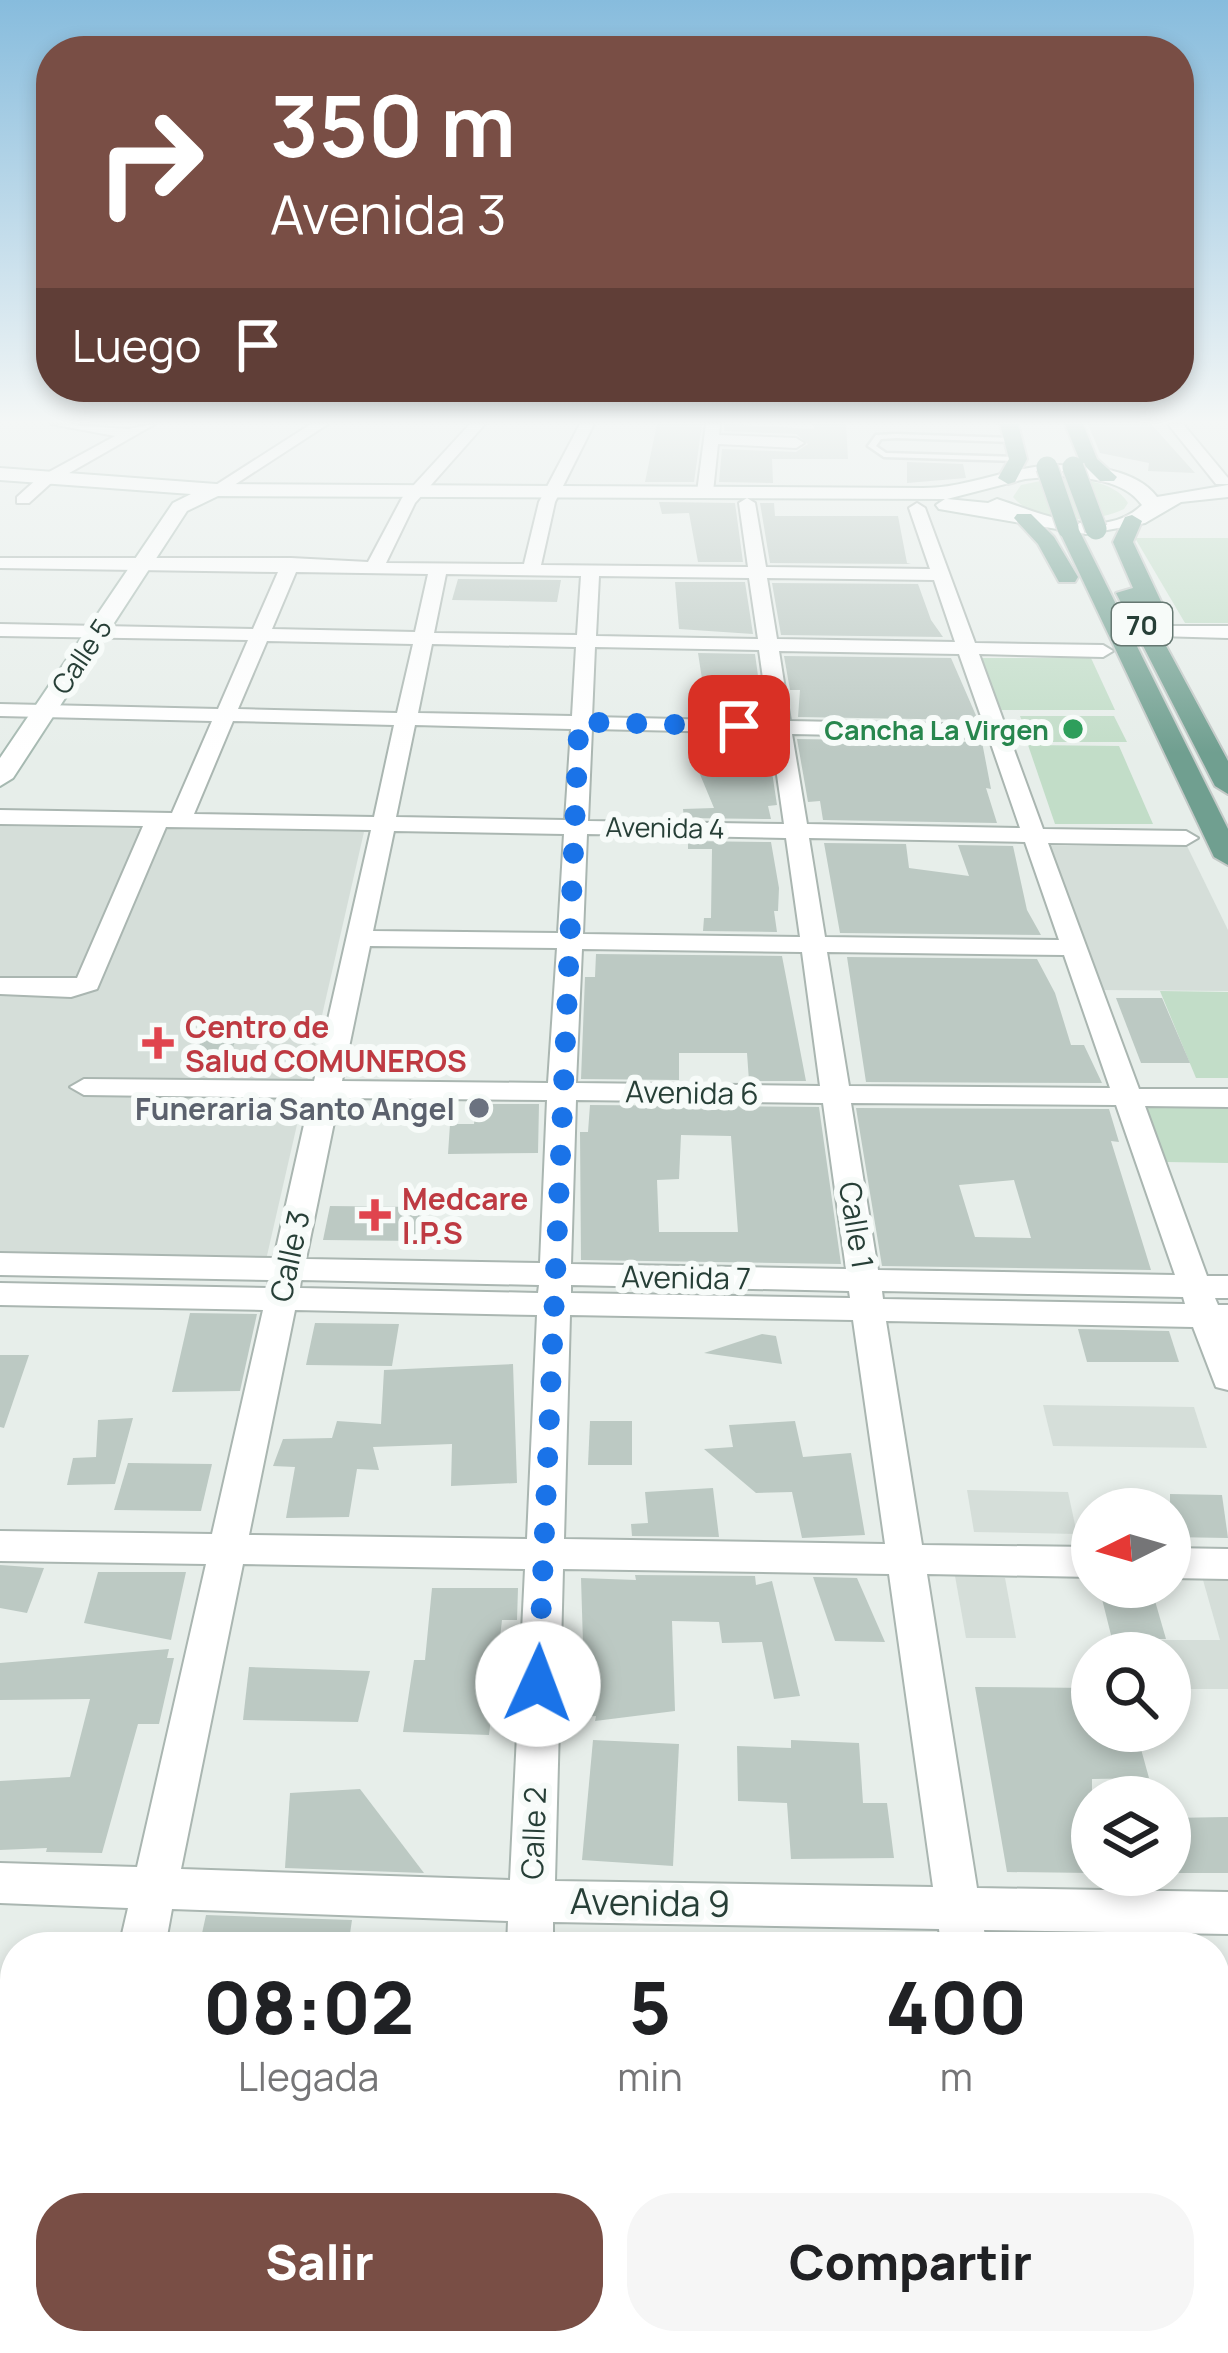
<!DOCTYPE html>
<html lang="es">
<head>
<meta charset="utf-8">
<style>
  :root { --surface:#fff; --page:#f6f6f6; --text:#202124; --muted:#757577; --accent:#794e45 }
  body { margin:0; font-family:Manrope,sans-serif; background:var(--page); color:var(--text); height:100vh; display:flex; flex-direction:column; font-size:45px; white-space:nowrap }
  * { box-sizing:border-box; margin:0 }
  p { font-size:39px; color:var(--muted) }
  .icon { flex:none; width:66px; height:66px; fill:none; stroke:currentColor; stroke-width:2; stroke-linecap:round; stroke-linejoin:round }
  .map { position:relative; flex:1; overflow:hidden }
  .drawer { position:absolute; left:0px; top:1932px; width:1230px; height:423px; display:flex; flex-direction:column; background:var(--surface); border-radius:48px 48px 0 0; box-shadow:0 6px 18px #0003 }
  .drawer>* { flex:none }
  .banner { position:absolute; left:36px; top:36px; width:1158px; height:366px; border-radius:48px; box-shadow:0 6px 18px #0003; background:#794e45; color:#fff; overflow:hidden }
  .needle { width:78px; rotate:265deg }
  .buttons { position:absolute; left:1071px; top:1488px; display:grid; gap:24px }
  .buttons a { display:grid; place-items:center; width:120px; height:120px; border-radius:50%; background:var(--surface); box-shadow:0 6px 18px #0003; font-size:60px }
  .pin { position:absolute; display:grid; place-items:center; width:102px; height:102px; color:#fff; margin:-51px; border-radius:24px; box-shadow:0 6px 18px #0006 }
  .me { position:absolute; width:132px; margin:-66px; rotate:2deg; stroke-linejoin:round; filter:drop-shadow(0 0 9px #0008) }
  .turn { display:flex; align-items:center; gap:42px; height:252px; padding:0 36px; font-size:54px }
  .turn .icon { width:156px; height:156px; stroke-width:2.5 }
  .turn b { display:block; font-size:84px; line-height:102px }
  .then { display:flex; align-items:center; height:114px; padding:0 36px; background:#0003; gap:24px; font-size:45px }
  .eta { display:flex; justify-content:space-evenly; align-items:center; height:204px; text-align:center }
  .eta b { font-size:72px; font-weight:800; line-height:84px }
  .cta { display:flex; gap:24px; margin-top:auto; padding:24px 36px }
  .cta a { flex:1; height:138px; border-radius:48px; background:var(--accent); color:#fff; font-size:48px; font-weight:800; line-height:138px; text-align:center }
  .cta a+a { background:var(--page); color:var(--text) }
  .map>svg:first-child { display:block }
  .built { fill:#d5ded9 }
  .green { fill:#c2ddc8 }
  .building { fill:#bcc9c3; fill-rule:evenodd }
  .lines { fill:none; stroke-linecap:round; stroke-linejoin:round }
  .lane-casing { stroke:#aab6b1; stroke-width:5 }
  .street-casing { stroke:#aab6b1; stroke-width:4 }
  .secondary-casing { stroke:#a6b9b1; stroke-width:4 }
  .primary-casing { stroke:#c3c9c7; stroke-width:4 }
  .lane { fill:#fff; fill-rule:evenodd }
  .street { fill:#fff; fill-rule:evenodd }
  .secondary { fill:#fff; fill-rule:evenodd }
  .primary { fill:#709f90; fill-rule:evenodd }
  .primary-bridge-casing { stroke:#c3c9c7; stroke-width:24; stroke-linecap:butt }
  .primary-bridge { stroke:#709f90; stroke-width:21 }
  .route { stroke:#1a73e8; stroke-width:21; stroke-dasharray:0 37.8 }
  .leisure-dot { fill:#2e9e5b; stroke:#f7fbf9; stroke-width:4.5 }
  .health-dot { fill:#e0444e; stroke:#f7fbf9; stroke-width:4.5 }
  .worship-dot { fill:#6b7280; stroke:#f7fbf9; stroke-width:4.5 }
  .labels { text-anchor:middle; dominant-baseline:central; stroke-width:12; stroke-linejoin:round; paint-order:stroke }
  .shield { fill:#f7fbf9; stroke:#657771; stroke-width:3 }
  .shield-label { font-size:27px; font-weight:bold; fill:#273f37 }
  .far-street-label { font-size:27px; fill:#273f37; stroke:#f7fbf9 }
  .far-leisure-label { font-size:27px; font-weight:bold; fill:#27864d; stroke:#f7fbf9; text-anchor:end }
  .health-label { font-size:30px; font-weight:bold; fill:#be3a42; stroke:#f7fbf9; text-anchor:start }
  .street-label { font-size:30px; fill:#273f37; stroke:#f7fbf9 }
  .worship-label { font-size:30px; font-weight:bold; fill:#5b616d; stroke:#f7fbf9; text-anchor:end }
  .near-street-label { font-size:36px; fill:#273f37; stroke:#f7fbf9 }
</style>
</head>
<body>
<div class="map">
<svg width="1228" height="2353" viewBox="0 0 1228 2353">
  <rect width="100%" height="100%" fill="#e7eeea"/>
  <g class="built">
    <path d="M0 826 364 832 266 1260 0 1255Z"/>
    <path d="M1049 846H1187L1228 930V991L1099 990Z"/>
    <path d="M1043 1405 1194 1407 1207 1448 1053 1446Z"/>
    <path d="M967 1490 1068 1492 1077 1534 974 1532Z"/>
    <path d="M955 1576 1005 1578 1016 1638H966Z"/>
    <path d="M1203 1580H1228V1689H1170V1653H1116L1112 1640H1220Z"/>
  </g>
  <g class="green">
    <path d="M1050 479C1077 479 1113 479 1128 503L1124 509C1094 524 1036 524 1013 497L1021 485Z"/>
    <path d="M1135 538H1228V623H1185Z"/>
    <path d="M981 658H1091L1115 710H999Z"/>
    <path d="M1020 716H1114L1127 742H1030Z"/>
    <path d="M1028 745 1119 746 1153 824H1055Z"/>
    <path d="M1160 991 1228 992V1078H1196Z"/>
    <path d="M1144 1104 1228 1106V1163L1166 1162Z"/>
  </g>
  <g class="building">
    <path d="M657 424H702L694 482H645Z"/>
    <path d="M724 424 814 429 813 424H846L848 459H772L773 483 719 482 722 449 796 452 808 444 796 434 724 431Z"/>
    <path d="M1088 424 1152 425 1195 473 1148 471 1149 463 1100 453Z"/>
    <path d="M907 462 963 464 966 478 907 483Z"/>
    <path d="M659 502 735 503 743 562H698L689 513 662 514Z"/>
    <path d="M760 503H774L775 516H898L907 563 911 564 770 563Z"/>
    <path d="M458 579 561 580 557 602 452 600Z"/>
    <path d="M675 582H745L753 634 679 629Z"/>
    <path d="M772 583 918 584 931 620 943 637 781 635Z"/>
    <path d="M698 653 755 654 760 690 753 691 750 716 710 715 711 679H702Z"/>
    <path d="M784 656 951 658 978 720 798 717 800 690H790Z"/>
    <path d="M699 736 767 739 777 805 768 806 771 819 684 818 683 809 714 808 699 772 705 773Z"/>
    <path d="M797 739 982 742 991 789 986 788 997 823 823 820 820 801 808 802Z"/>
    <path d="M688 841 771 842 779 888 778 911H774L777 932 703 931 704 918H711L712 849H688Z"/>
    <path d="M824 843 906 844 909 868 969 876 958 845 1013 846 1027 910 1041 935 840 933Z"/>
    <path d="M596 954 782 956 806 1081H749L747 1053H679V1080L581 1079 585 977H595Z"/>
    <path d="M847 957 1037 959 1055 993 1071 1045H1084L1102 1083 866 1082Z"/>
    <path d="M1116 998H1162L1190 1063H1141Z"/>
    <path d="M209 1016H241L229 1064H193Z"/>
    <path d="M476 1104H539L538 1153 448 1154 450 1124H474Z"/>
    <path d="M590 1105 819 1107 841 1264 581 1260 580 1132H588ZM681 1135 731 1136 738 1232H659L657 1180 679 1179Z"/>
    <path d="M856 1108 1109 1109 1119 1142 1111 1141 1151 1270 882 1266ZM1014 1180 1031 1238 975 1237 959 1185Z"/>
    <path d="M330 1206 423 1207 418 1241 323 1240Z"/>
    <path d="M190 1313 257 1314 240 1391 172 1392Z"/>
    <path d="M315 1323 399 1324 392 1366 306 1365Z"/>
    <path d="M1078 1329 1169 1331 1179 1362H1087Z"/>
    <path d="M762 1334 776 1336 782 1364 704 1353Z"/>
    <path d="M0 1355H29L4 1428 0 1427Z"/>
    <path d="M513 1364 517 1483 451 1486 452 1444 373 1447 379 1470 357 1469 349 1517 286 1518 295 1467 273 1466 283 1439 332 1438 337 1421 381 1424 384 1370Z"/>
    <path d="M133 1418 115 1484 67 1485 73 1458 96 1457 98 1420Z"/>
    <path d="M590 1421H632V1465H588Z"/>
    <path d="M795 1421 803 1457 851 1453 865 1535 802 1538 792 1492 756 1493 704 1449 733 1447 729 1425Z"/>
    <path d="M128 1463 212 1464 201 1511 114 1510Z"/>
    <path d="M713 1488 719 1537 632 1536 631 1524 648 1523 645 1492Z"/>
    <path d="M1170 1494 1222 1495 1228 1538 1170 1537Z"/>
    <path d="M0 1565 44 1568 27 1613 0 1608Z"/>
    <path d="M98 1572H186L171 1640 84 1623Z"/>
    <path d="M635 1575 755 1576 756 1585 772 1581 800 1696 774 1699 762 1642 722 1643 719 1622 672 1621 675 1711 595 1721 596 1716 575 1717 574 1644H583L581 1578 636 1580Z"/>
    <path d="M813 1577 857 1578 885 1642 835 1641Z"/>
    <path d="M1099 1587H1151L1166 1639H1112Z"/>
    <path d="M432 1588H518L517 1620H502L489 1735 403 1732 414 1660H425Z"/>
    <path d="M169 1649 167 1658H174L159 1724H138L102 1853 46 1852 47 1848 0 1850V1781L70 1777 90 1699 0 1700V1663Z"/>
    <path d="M249 1667 370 1671 358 1722 243 1720Z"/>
    <path d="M975 1687 1092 1688V1731H1136L1149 1778 1092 1779V1873L1007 1872Z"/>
    <path d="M593 1740 679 1744 673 1866 582 1860Z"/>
    <path d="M791 1740 859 1743 863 1803H887L894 1858 791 1859 787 1803 738 1801 737 1746 791 1748Z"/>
    <path d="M360 1789 424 1873 285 1868 290 1793Z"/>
    <path d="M1228 1817V1873H1170V1818Z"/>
    <path d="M206 1915 352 1920 348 1947H199Z"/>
  </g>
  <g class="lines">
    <g class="lane-casing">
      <path id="lane" d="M896 434 1012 438 1016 440 1012 442 896 438 881 439 876 446 886 453 1018 457 1022 459 1018 461 884 457 868 446 876 435Z"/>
    </g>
    <g class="street-casing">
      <g id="street">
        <path d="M51 424 128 429 155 424 50 484 29 503H17V497L38 478 115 436Z"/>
        <path d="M311 424H328L222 493 208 490Z"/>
        <path d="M470 424H485L415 503 386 563 524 564 539 502 580 424H594L555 502 541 565 748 567 739 503 747 498 755 503 766 567 930 569 909 508 917 503 925 508 975 643 1103 645 1113 651 1103 657 979 654 1043 829 1186 831 1198 838 1186 845 1048 843 1139 1089H1228V1107L1145 1106 1207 1276H1228V1298H1215L1218 1305H1228V1390L1216 1387 1193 1327 886 1321 922 1545 1092 1547V1577L927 1574 977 1888 1228 1892V1934L984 1930 987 1947H941L939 1929 553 1922V1947H507L508 1921 172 1909 165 1947H119L128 1908 0 1903V1863L137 1867 206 1564 0 1561V1531L212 1534 263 1310 0 1305V1283L268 1288 269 1280 0 1275V1253L274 1258 310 1098 84 1095 70 1087 84 1079 314 1081 371 830 166 827 97 989 71 997 0 994V978H77L143 826 0 824V810L172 813 212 721 0 716V704L218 709 248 640 0 636V624L253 629 278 572 0 568V558H291L368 562 402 498ZM296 572 428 574 415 632 272 629ZM446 574 581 576 577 635 434 633ZM599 576 749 578 758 639 596 636ZM767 578 934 580 955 642 777 639ZM267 641 413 644 397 713 238 709ZM432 644 576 647 572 716 418 713ZM595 647 759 650 769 721 592 717ZM779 651 959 654 984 725 790 721ZM233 721 394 725 374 817 194 814ZM415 725 571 729 565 820 396 817ZM592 729 771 733 784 824 588 821ZM792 734 989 738 1020 828 807 824ZM394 831 564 834 558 933 373 931ZM587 834 786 838 800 937 583 934ZM809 838 1025 842 1059 940 825 937ZM370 946 557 948 548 1083 342 1081ZM582 949 802 952 820 1086 576 1083ZM827 952 1064 955 1110 1088 849 1086ZM339 1098 547 1100 540 1263 306 1259ZM576 1100 823 1103 846 1269 571 1264ZM851 1103 1116 1105 1175 1275 878 1270ZM301 1280 539 1285 538 1293 300 1288ZM571 1285 849 1291 850 1298 571 1293ZM882 1291 1183 1297 1185 1304 883 1299ZM295 1310 537 1315 527 1539 249 1535ZM570 1315 853 1320 885 1544 564 1539ZM243 1564 525 1569 510 1880 181 1869ZM563 1569 889 1574 933 1887 555 1881Z"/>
        <path d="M706 424H720L719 435 796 438 804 443 796 448 718 444 713 492 705 497 697 492Z"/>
        <path d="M1168 424H1183L1228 478V484H1216Z"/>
        <path d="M1165 626H1228V638L1158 636V628Z"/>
        <path d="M1170 1548 1228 1549V1579L1170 1578Z"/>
        <path d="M48 2340H102L99 2353H45Z"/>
        <rect x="505" y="2340" width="54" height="13"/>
        <path d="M1012 2340H1066L1069 2353H1015Z"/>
      </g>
    </g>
    <g class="secondary-casing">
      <path id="secondary" d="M1057 465C1090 466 1135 468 1157 497L1228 485V497L1181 502 1145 523 1086 534 939 509 936 505 945 499 218 496 187 511 13 778 0 786V758L173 503 191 494 0 480V468L216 484 923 488C970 488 1010 466 1057 465ZM1057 476C1087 478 1123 479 1142 505 1102 543 1041 513 997 499L988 503 947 499 1025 479Z"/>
    </g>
    <g class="primary-casing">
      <g id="primary">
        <path d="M1000 424H1018L1027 459 1015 482 1008 484 998 478 1009 459Z"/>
        <path d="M1065 424H1083L1097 459 1117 477 1114 481H1100L1080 461Z"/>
        <path d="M1017 514H1031L1054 537 1078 577 1075 582H1059L1038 544 1014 518Z"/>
        <path d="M1132 515 1142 521 1133 542 1166 612 1151 618 1228 761V794L1215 786 1116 593 1133 588 1113 542 1125 517Z"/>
        <path d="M1068 522 1078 528 1228 829V865L1214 857 1058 528Z"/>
      </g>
    </g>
    <use href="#lane" class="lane"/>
    <use href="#street" class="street"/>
    <use href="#secondary" class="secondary"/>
    <use href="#primary" class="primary"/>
    <g class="primary-bridge-casing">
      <g id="primary-bridge">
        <path d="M1047 467 1068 528"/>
        <path d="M1073 467 1096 529"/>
      </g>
    </g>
    <use href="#primary-bridge" class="primary-bridge"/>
  </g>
  <linearGradient id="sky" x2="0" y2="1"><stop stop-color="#87bcdd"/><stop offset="0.56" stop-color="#f4f7f6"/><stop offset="1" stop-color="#f4f7f6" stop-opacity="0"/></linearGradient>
  <rect width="1228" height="753" fill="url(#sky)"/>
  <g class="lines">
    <path class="route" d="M538 1684 579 722 739 726"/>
  </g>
  <circle class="leisure-dot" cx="1073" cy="729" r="12"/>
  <g class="health-dot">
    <path d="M152 1025h12v12h12v12h-12v12h-12v-12h-12v-12h12z"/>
    <path d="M369 1197h12v12h12v12h-12v12h-12v-12h-12v-12h12z"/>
  </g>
  <circle class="worship-dot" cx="479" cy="1108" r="12"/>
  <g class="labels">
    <rect class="shield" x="1112" y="603" width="60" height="42" rx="9"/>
    <g class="shield-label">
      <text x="1142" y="624">70</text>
    </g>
    <g class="far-street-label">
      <text transform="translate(81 656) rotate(-56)">Calle 5</text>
      <text transform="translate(665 827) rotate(1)">Avenida 4</text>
    </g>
    <g class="far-leisure-label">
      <text x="1049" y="729">Cancha La Virgen</text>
    </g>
    <g class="health-label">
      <text x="185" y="1026">Centro de<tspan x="185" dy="34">Salud COMUNEROS</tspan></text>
      <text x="402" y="1198">Medcare<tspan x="402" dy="34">I.P.S</tspan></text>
    </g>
    <g class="street-label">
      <text transform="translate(692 1092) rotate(1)">Avenida 6</text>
      <text transform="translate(857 1225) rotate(81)">Calle 1</text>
      <text transform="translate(289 1256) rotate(-78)">Calle 3</text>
      <text transform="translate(686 1277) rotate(1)">Avenida 7</text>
      <text transform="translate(533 1833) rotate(-88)">Calle 2</text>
    </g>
    <g class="worship-label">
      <text x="455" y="1108">Funeraria Santo Angel</text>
    </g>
    <g class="near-street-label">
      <text transform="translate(650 1902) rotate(1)">Avenida 9</text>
    </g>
  </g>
</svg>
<div class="buttons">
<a><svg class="needle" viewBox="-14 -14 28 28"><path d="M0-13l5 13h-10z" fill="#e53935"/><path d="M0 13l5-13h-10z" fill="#757577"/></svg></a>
<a><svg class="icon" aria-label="search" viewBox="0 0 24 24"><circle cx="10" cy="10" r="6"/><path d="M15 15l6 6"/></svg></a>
<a><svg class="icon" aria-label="layers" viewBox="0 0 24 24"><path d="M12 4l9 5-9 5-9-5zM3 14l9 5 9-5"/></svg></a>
</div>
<div class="pin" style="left:739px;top:726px;background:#d93025"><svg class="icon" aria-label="arrive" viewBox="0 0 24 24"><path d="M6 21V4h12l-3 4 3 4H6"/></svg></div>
<svg class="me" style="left:538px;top:1684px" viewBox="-20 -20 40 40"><circle r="19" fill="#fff"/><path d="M0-13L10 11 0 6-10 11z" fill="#1a73e8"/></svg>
<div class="banner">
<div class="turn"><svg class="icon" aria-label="right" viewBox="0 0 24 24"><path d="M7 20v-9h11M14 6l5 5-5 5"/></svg><div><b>350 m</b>Avenida 3</div></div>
<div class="then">Luego<svg class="icon" aria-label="arrive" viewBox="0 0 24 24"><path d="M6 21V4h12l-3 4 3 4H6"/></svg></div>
</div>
<section class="drawer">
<div class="eta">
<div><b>08:02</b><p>Llegada</p></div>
<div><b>5</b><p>min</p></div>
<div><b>400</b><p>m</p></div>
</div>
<div class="cta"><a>Salir</a><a>Compartir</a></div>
</section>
</div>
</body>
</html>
